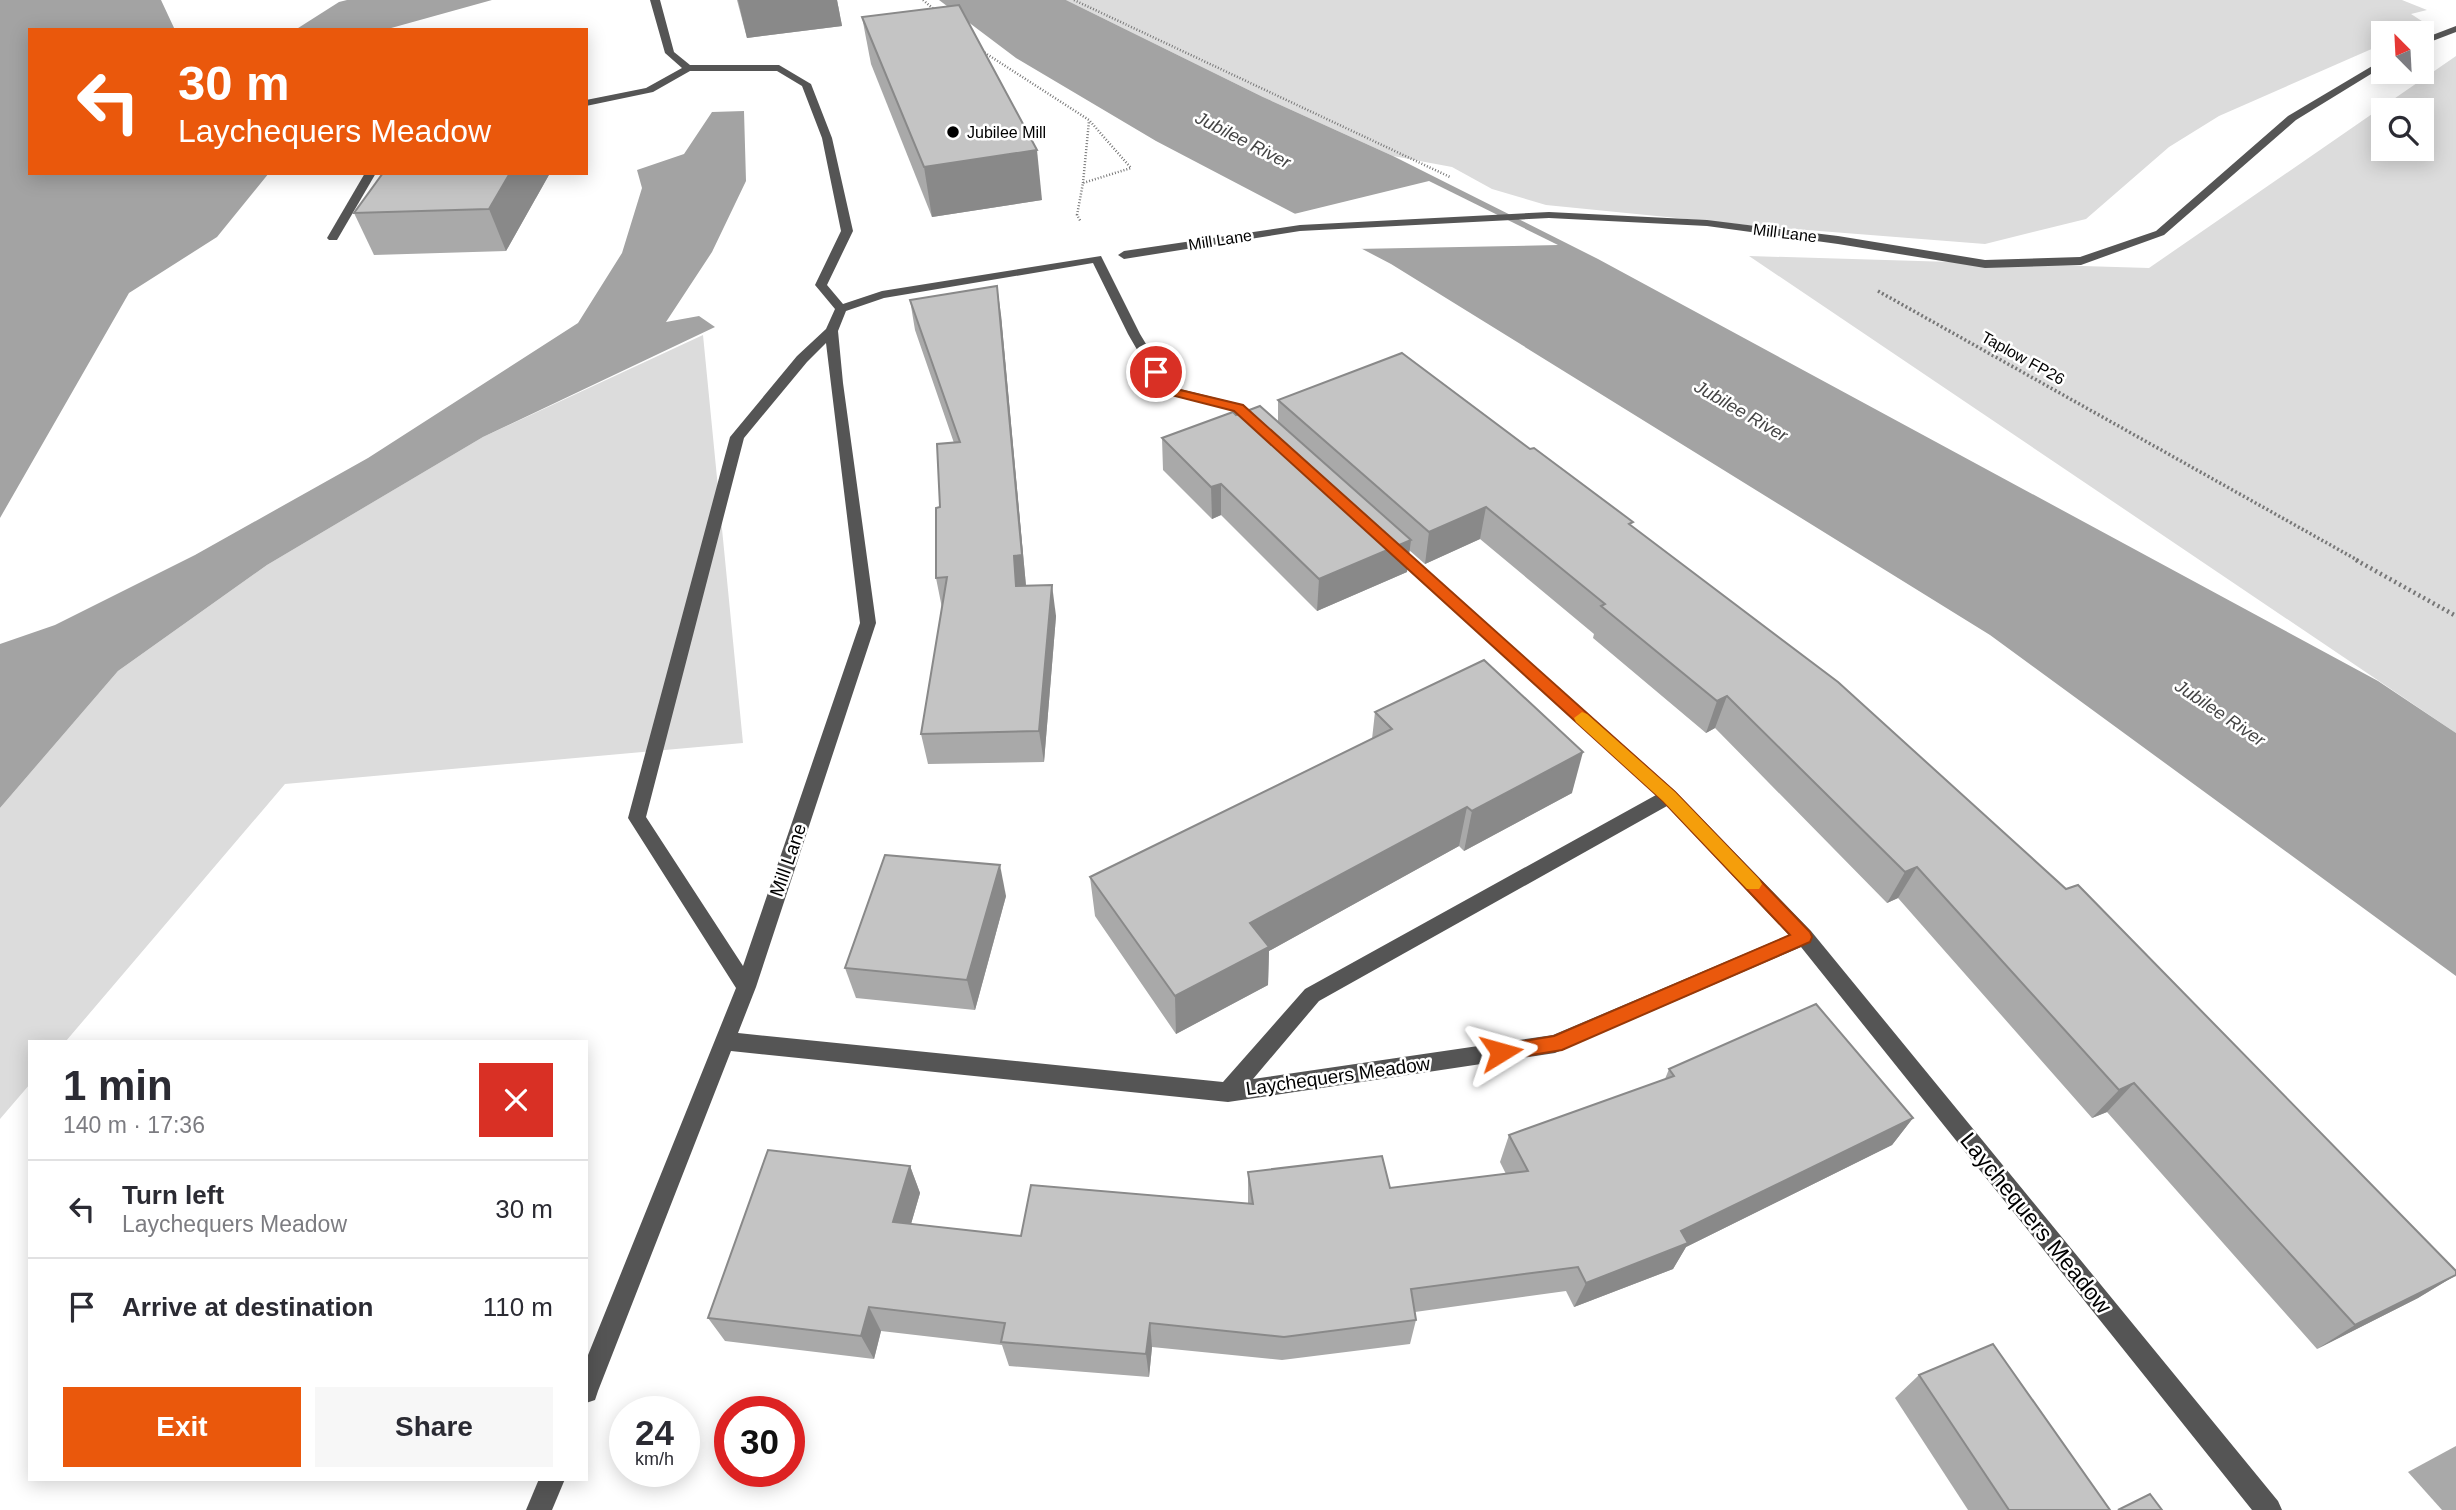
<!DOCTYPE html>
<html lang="en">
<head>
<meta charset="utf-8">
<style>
  :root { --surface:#fff; --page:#f7f7f7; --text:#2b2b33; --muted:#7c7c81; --line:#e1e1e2; --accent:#ea580c }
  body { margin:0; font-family:Arial,sans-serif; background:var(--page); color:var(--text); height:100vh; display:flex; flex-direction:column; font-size:26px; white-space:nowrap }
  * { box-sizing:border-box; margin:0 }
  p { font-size:23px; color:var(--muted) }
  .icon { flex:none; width:38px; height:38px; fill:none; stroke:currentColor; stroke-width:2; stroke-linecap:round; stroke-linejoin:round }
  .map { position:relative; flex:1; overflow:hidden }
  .drawer { position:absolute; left:28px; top:1040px; width:560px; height:441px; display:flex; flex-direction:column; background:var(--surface); border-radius:0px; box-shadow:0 4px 18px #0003 }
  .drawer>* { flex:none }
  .hud { position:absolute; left:28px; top:28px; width:560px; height:147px; border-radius:0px; box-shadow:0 4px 18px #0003; background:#ea580c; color:#fff; overflow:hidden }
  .needle { width:46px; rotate:336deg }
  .tools { position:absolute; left:2371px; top:21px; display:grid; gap:14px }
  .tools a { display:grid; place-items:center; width:63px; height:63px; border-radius:0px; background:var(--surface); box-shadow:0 4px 18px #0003; font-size:35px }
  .speed { position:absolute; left:609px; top:1396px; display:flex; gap:14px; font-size:35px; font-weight:700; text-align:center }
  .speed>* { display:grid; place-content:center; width:91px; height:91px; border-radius:50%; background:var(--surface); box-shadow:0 4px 18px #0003; line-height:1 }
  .speed small { font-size:18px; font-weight:400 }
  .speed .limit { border:10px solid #d22; background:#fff; color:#111 }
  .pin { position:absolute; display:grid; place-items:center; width:60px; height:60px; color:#fff; margin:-30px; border:4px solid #fff; border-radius:50%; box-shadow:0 2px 7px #0007 }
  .me { position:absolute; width:77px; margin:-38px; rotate:82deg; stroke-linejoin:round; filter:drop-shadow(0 0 5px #0008) }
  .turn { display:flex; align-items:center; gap:24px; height:147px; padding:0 35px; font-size:32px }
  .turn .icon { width:91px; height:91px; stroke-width:2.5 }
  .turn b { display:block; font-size:49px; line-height:60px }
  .round { display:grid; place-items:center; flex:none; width:74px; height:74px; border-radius:0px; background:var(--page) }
  .headline { display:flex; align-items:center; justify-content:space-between; height:119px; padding:0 35px }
  h1 { font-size:42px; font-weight:700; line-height:52px }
  .button { display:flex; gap:14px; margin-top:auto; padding:14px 35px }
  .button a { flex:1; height:80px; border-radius:0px; background:var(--accent); color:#fff; font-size:28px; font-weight:700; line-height:80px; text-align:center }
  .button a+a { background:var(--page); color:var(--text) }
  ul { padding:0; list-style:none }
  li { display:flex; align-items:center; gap:21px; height:98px; padding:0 35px; border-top:2px solid var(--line) }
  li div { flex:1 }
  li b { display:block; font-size:26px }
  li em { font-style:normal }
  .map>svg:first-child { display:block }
  .green { fill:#dcdcdc; fill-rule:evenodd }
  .water { fill:#a3a3a3 }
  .pier { fill:#fff }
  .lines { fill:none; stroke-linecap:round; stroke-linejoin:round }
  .path-far2 { stroke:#777; stroke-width:2.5; stroke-dasharray:1 2; stroke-linecap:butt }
  .path-far1 { stroke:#777; stroke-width:3.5; stroke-dasharray:2 2.5; stroke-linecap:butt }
  .path { stroke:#777; stroke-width:4.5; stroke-dasharray:2 3.5; stroke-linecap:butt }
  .minor { fill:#555; fill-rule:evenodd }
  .wall { fill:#a9a9a9 }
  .shaded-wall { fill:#898989 }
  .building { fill:#c4c4c4; stroke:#898989; stroke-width:2 }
  .route { fill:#ea580c; stroke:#983908; stroke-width:2 }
  .slow { fill:#f59e0b }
  .poi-dot { fill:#000; stroke:#fff; stroke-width:2.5 }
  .labels { text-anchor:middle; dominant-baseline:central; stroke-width:5; stroke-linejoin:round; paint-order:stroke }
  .far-poi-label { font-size:16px; fill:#000; stroke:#fff; text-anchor:start }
  .far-street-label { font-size:16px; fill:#000; stroke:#fff }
  .far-water-label { font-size:18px; font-style:italic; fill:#444; stroke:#fff }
  .street-label { font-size:19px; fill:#000; stroke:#fff }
  .near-street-label { font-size:23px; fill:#000; stroke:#fff }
</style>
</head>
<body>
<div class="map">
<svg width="2456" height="1510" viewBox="0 0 2456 1510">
  <rect width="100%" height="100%" fill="#fff"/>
  <g class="green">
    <path d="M1066 0H2402L2427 10 2411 14 2428 25 2409 33H2384L2383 44 2219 116 2169 147 2086 219 1985 244 1757 226 1546 205 1492 189 1452 167 1393 156 1263 97Z"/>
    <path d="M2456 56V733L1749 256 2149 268ZM2384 110H2422V149H2384Z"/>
    <path d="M703 335 743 743 285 784 66 1041H30V1084L0 1119V808L118 671 267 565 483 437Z"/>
  </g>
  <g class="water">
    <path d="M0 0H161L175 30H30V173H269L217 237 129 293 0 518Z"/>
    <path d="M347 0H492L384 30H295L339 2Z"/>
    <path d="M939 0H1066L1263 97 1393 156 1598 259 2378 681 2456 733V976L1990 635 1391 264 1156 141 1016 58Z"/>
    <path d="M744 111 746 181 712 252 666 322 699 316 715 327 483 437 267 565 118 671 0 808V644L55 625 195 555 368 458 578 323 622 253 642 188 637 170 684 154 712 112Z"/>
  </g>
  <path class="pier" d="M1429 181 1558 245 1355 249 1294 214Z"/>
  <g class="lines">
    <g class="path-far2">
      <path d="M923 0 936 11"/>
      <path d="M1074 0 1450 177"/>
      <path d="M982 51 1089 120 1131 168 1083 183 1077 215 1081 222"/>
      <path d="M1083 183 1089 121"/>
    </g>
    <path class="path-far1" d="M1878 291 2359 561"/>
    <path class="path" d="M2356 560 2456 616"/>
    <g class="minor">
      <path d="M650 0H660L674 52 690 65H779L811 84 832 138 853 231 827 285 843 304 882 291 1101 256 1140 334 1172 387 1244 405 1267 427 1265 430H1255L1234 411 1162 393 1128 334 1093 263 884 298 846 311 838 331 843 383 876 623 756 987 738 1033 1223 1082 1305 989 1656 795 1384 547 1387 544H1397L1675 791 1811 931 2278 1501 2282 1510H2252L1801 947 1555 1053 1228 1102 731 1051 598 1391 595 1400 586 1403V1360L736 988 628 818 730 437 797 356 826 329 835 309 815 285 841 231 822 138 802 86 777 71H690L653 92 586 106V100L646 88 682 68 665 53ZM826 343 860 623 743 966 646 817 744 438 807 362ZM1667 806 1789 935 1553 1035 1253 1079 1319 1001Z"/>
      <path d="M2456 26V32L2422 45V39Z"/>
      <path d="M2384 59V66L2296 120 2164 235 2081 265 1985 268 1838 244 1707 226 1549 218 1300 231 1124 259 1118 255 1124 251 1300 225 1549 212 1707 220 1838 236 1985 260 2080 257 2156 231 2288 116Z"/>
      <path d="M365 173H376L337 240H329L327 238Z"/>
      <path d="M539 1479H565L552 1510H526Z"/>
    </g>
  </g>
  <g class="wall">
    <path d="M737 0H837L842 26 747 38Z"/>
    <path d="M862 17 1042 200 932 217 871 64Z"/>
    <path d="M550 173 506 251 374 255 354 213Z"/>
    <path d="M910 300 1001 315 1026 586 1056 616 1044 762 928 764 921 734 942 608 936 578 940 507 954 443 915 330Z"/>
    <path d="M1278 400 1632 526 2456 1275 2418 1298 2317 1349 2107 1112 2092 1118 1898 898 1887 903 1715 728 1706 733 1593 638 1594 634 1480 539 1425 564 1409 550 1407 572 1317 611 1221 515 1212 519 1163 470 1162 438 1236 415 1278 422Z"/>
    <path d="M1375 712 1572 793 1464 851 1459 846 1269 951 1268 985 1176 1034 1095 916 1090 877 1372 739Z"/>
    <path d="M1006 896 975 1010 856 998 845 968Z"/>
    <path d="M1669 1069 1913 1118 1892 1145 1686 1247 1673 1269 1574 1307 1566 1291 1415 1312 1416 1320 1410 1344 1282 1360 1152 1347 1149 1377 1009 1366 1002 1345 881 1331 874 1359 725 1341 708 1318 910 1166 920 1193 911 1224 1021 1236 1248 1204V1172L1390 1188 1506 1174 1500 1162 1509 1135 1665 1079Z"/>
    <path d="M1919 1375 2110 1510H1968L1895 1398Z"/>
    <path d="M2456 1446V1510H2442L2408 1472Z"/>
  </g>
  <g class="shaded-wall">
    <path d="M738 0H837L842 26 747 38Z"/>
    <path d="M1037 150 1042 200 932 217 924 167Z"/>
    <path d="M510 173H550L506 251 489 209Z"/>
    <path d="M997 286 1001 315 1026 586H1016Z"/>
    <path d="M1221 484V515L1212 519 1211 487Z"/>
    <path d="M1486 507 1480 539 1425 564 1429 532Z"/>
    <path d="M1411 540 1407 572 1317 611 1319 579Z"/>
    <path d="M1052 585 1056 616 1044 762 1039 731Z"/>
    <path d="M1727 696 1715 728 1706 733 1717 701Z"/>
    <path d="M1583 752 1572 793 1464 851 1472 811Z"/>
    <path d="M1467 807 1459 846 1269 951 1268 985 1176 1034 1175 996 1250 923Z"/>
    <path d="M1000 865 1006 896 975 1010 967 980Z"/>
    <path d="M1917 867 1898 898 1887 903 1905 872Z"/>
    <path d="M2134 1083 2107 1112 2092 1118 2119 1090Z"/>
    <path d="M1913 1118 1892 1145 1686 1247 1673 1269 1574 1307 1586 1283 1681 1231Z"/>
    <path d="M910 1166 920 1193 904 1248 893 1222Z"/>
    <path d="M2456 1275 2418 1298 2317 1349 2355 1325Z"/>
    <path d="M869 1307 881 1331 874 1359 861 1336Z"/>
    <path d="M1150 1323 1152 1347 1149 1377 1146 1354Z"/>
  </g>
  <g class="building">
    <path d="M959 5 1037 150 924 167 862 17Z"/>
    <path d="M383 173H510L489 209 354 213Z"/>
    <path d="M997 286 1022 555 1014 556 1016 586 1052 585 1039 731 921 734 947 577 936 578V508L940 507 937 444 960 442 910 300Z"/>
    <path d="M1402 353 1530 449 1534 448 1633 522 1629 524 1838 682 2066 889 2078 885 2456 1271V1275L2355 1325 2134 1083 2119 1090 1917 867 1905 872 1727 696 1717 701 1601 606 1605 604 1486 507 1429 532 1278 400Z"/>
    <path d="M1260 406 1411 540 1319 579 1221 484 1211 487 1162 438 1233 412 1236 415Z"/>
    <path d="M1484 660 1583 752 1472 811 1467 807 1250 923 1269 947 1175 996 1090 877 1392 729 1375 712Z"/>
    <path d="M885 855 1000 865 967 980 845 968Z"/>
    <path d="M1816 1004 1913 1118 1681 1231 1688 1243 1586 1283 1578 1267 1411 1289 1416 1320 1284 1337 1150 1323 1146 1354 1001 1342 1005 1323 869 1307 861 1336 708 1318 768 1150 910 1166 893 1222 1021 1236 1031 1185 1253 1204 1248 1172 1382 1156 1390 1188 1528 1171 1509 1135 1674 1076 1669 1069Z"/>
    <path d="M1993 1344 2110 1510H2009L1919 1375Z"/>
    <path d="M2150 1494 2162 1510H2118Z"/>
  </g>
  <path class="route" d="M1156 368 1160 369 1172 388 1243 405 1675 792 1810 932 1812 937 1810 942 1562 1050 1501 1060 1494 1058 1491 1052 1494 1046 1554 1036 1790 935 1663 801 1234 411 1163 393 1150 372Z"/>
  <path class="slow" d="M1582 712 1587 714 1675 792 1759 879 1762 884 1759 889H1747L1663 801 1576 722 1574 718Z"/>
  <circle class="poi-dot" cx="953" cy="132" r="7"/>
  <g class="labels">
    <g class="far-poi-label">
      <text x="967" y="132">Jubilee Mill</text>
    </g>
    <g class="far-street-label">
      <text transform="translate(1785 233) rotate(7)">Mill Lane</text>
      <text transform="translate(1220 240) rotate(-9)">Mill Lane</text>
      <text transform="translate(2023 358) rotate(29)">Taplow FP26</text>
    </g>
    <g class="far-water-label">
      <text transform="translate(1243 140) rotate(27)">Jubilee River</text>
      <text transform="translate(1741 411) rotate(30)">Jubilee River</text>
      <text transform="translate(2220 713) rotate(34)">Jubilee River</text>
    </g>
    <g class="street-label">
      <text transform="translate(788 860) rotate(-71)">Mill Lane</text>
      <text transform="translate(1338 1076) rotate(-8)">Laychequers Meadow</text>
    </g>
    <g class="near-street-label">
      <text transform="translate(2036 1223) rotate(51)">Laychequers Meadow</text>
    </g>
  </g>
</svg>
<div class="tools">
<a><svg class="needle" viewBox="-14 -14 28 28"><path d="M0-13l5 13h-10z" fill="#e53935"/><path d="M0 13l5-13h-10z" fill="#7c7c81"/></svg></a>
<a><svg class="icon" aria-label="search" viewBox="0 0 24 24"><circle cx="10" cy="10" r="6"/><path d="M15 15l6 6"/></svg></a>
</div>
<div class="speed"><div>24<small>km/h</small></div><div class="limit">30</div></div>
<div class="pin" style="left:1156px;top:372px;background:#d93025"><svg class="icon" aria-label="arrive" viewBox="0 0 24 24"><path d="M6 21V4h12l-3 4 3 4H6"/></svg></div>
<svg class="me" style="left:1501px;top:1052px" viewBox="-20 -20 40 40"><path d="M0-17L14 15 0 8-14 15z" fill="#ea580c" stroke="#fff" stroke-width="4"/></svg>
<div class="hud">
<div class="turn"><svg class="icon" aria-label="left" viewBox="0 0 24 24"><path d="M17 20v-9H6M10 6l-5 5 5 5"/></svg><div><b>30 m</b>Laychequers Meadow</div></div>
</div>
<section class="drawer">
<div class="headline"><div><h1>1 min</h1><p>140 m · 17:36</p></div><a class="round" style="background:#d93025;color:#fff"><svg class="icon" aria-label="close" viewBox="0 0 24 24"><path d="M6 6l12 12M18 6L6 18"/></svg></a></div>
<ul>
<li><svg class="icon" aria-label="left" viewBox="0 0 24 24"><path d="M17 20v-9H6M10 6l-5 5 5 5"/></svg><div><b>Turn left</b><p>Laychequers Meadow</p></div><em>30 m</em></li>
<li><svg class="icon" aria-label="arrive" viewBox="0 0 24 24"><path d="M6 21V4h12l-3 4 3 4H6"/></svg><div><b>Arrive at destination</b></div><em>110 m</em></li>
</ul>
<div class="button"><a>Exit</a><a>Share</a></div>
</section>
</div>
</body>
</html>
